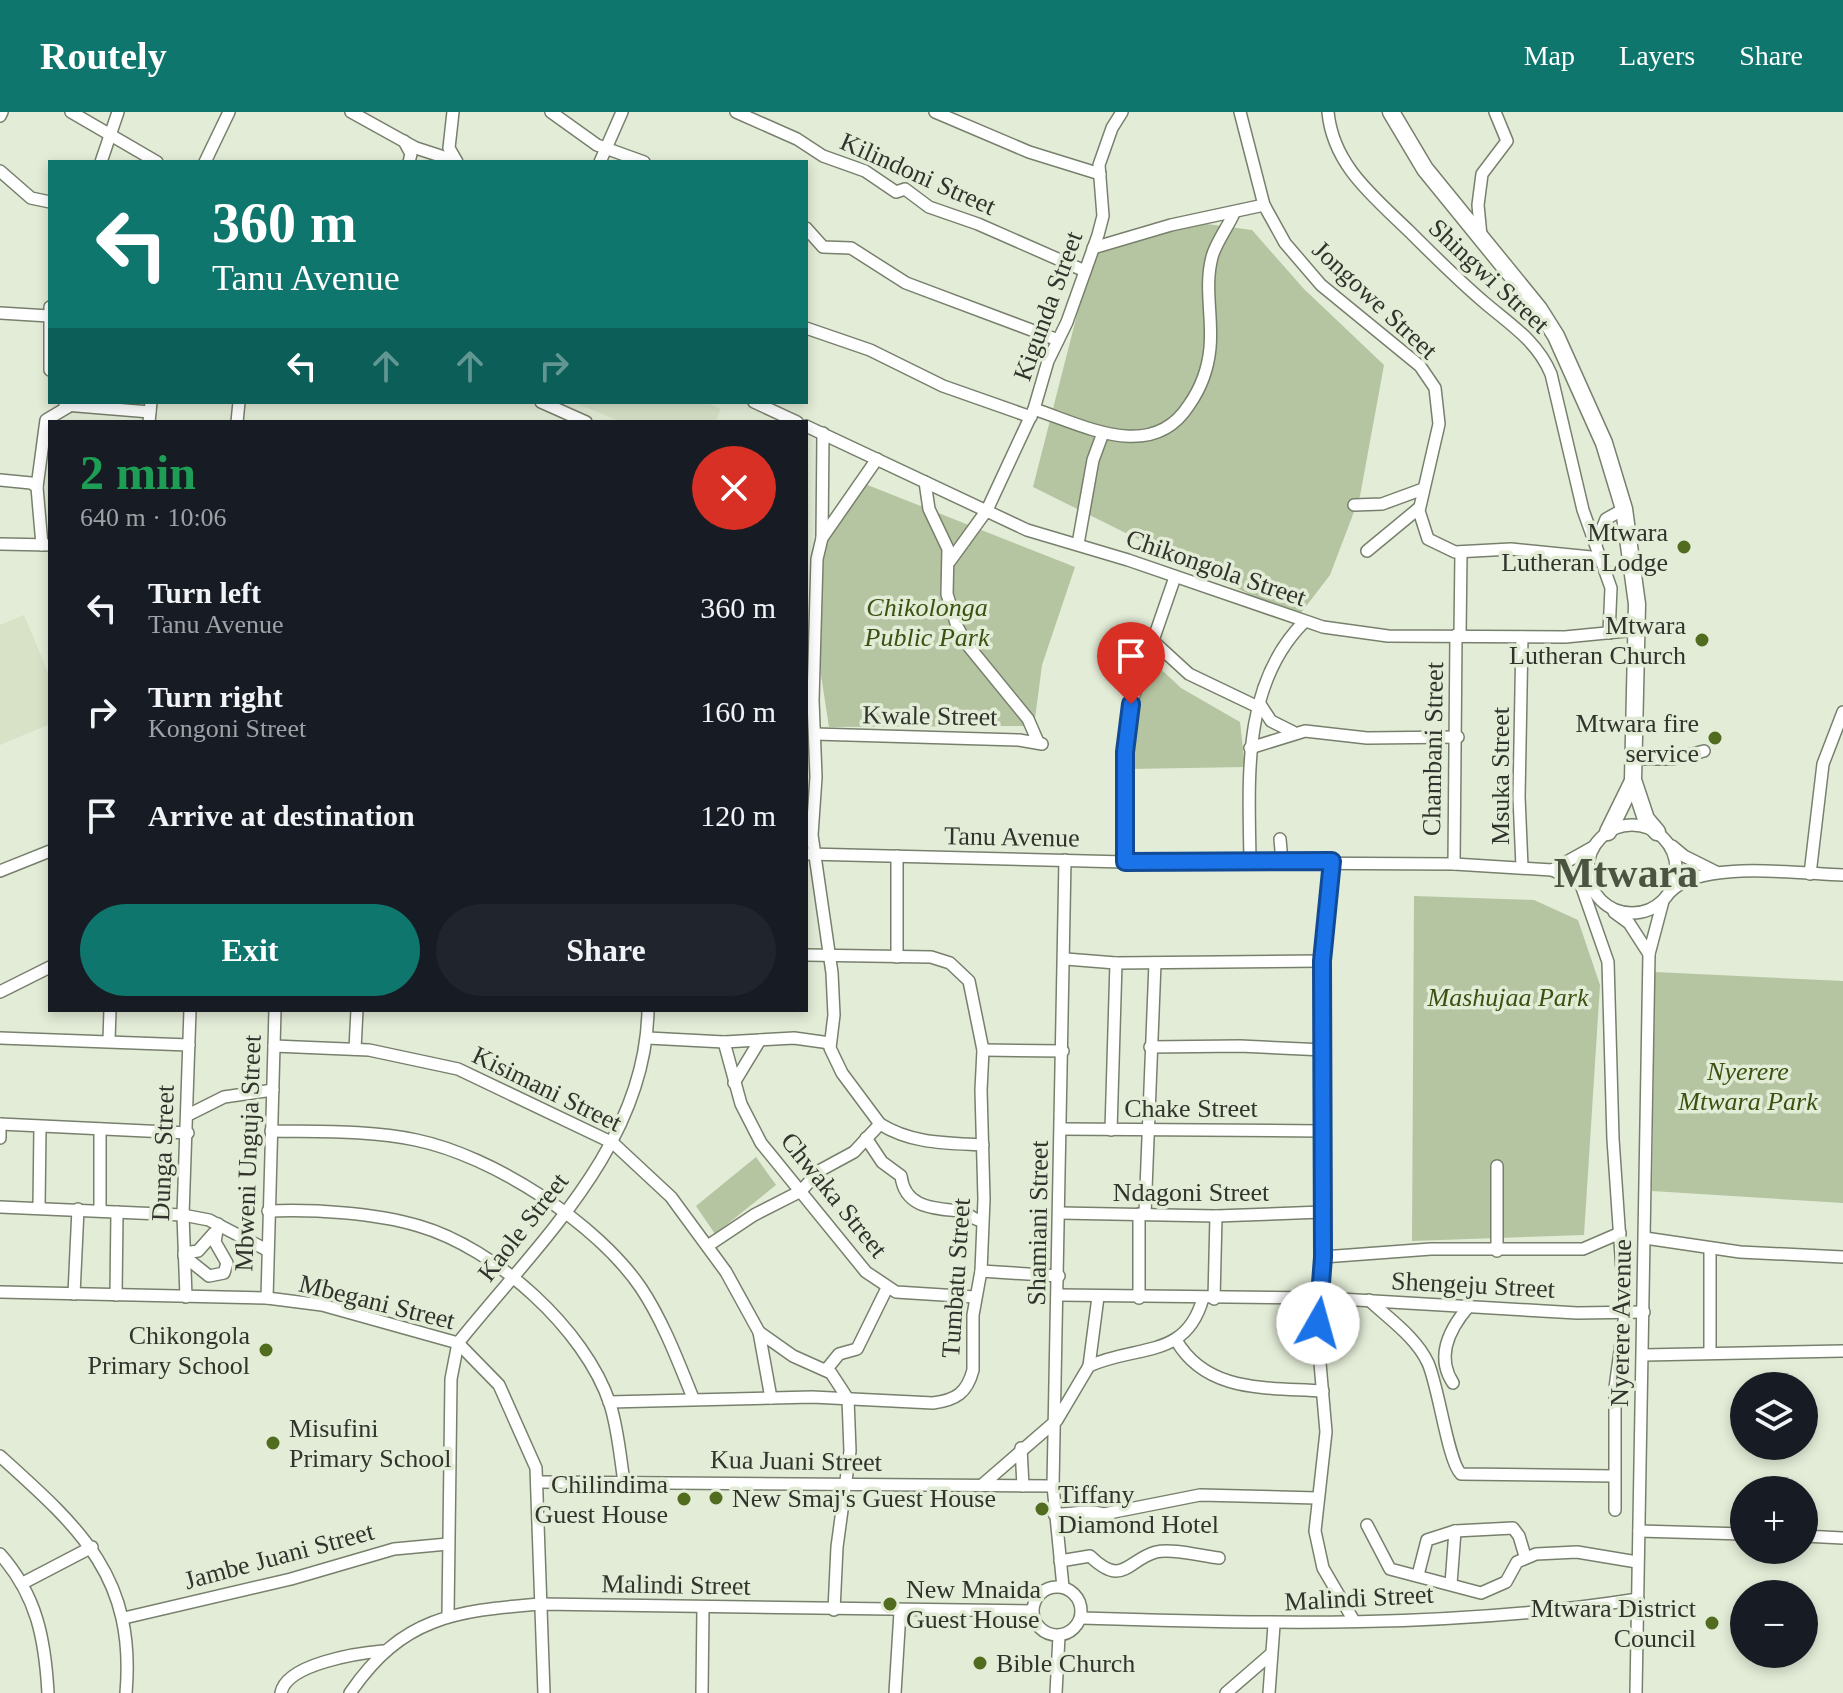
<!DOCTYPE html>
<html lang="en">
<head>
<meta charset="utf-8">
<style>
  :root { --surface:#171b24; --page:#20242c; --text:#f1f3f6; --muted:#9ea1a6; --accent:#0f766e }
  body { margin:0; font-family:Georgia,serif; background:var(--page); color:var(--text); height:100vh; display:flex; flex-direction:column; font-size:30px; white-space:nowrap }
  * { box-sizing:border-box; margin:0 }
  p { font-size:26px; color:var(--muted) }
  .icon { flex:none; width:44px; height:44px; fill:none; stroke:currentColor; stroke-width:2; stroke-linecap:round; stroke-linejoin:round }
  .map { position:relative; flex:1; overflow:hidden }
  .sheet { position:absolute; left:48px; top:308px; width:760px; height:592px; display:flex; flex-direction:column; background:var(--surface); border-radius:0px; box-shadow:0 4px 12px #0003 }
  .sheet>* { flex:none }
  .guide { position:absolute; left:48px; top:48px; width:760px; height:244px; border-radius:0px; box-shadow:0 4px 12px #0003; background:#0f766e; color:#fff; overflow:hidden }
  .controls { position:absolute; left:1730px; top:1260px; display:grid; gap:16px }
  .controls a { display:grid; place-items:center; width:88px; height:88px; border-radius:50%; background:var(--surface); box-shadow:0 4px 12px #0003; font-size:40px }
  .pin { position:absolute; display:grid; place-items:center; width:68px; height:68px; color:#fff; margin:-82px -34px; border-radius:50% 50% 50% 0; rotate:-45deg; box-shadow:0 0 8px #0007 }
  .pin .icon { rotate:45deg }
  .me { position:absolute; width:88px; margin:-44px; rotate:7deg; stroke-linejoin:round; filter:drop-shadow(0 0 6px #0008) }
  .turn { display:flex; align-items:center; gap:28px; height:168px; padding:0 32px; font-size:36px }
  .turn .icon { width:104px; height:104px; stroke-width:2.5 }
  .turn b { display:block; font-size:56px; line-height:68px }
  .lanes { display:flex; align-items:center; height:76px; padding:0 32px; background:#0003; justify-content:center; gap:40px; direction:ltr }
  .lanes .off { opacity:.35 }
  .round { display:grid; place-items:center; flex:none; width:84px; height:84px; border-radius:42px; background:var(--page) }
  .overview { display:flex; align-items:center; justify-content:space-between; height:136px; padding:0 32px }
  h1 { font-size:48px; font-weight:800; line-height:60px; color:#1e9e55 }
  .button { display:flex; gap:16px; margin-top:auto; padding:16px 32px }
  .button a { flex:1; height:92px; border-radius:48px; background:var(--accent); color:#fff; font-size:32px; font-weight:800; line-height:92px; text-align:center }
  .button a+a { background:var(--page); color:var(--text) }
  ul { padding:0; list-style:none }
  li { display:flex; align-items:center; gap:24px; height:104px; padding:0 32px }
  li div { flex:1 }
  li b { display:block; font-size:30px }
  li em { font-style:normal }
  header { display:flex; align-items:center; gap:48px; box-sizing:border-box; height:112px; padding:0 40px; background:var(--accent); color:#fff }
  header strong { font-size:38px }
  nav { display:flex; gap:44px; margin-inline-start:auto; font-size:28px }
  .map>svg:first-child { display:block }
  .built { fill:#d7e2c7 }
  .green { fill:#b5c4a1 }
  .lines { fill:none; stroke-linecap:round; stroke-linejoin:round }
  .minor-casing { stroke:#77806c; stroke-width:14 }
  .highway-casing { stroke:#77806c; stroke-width:19 }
  .minor { stroke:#fff; stroke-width:11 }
  .highway { stroke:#fff; stroke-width:16 }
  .route-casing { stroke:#114b97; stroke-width:20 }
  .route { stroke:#1a73e8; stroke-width:14 }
  .poi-dot { fill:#516c1f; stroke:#e3ecd7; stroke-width:3 }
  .labels { text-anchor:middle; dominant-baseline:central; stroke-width:7; stroke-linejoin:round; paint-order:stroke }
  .street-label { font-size:26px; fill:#31342c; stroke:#e3ecd7 }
  .poi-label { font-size:26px; fill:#31342c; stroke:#e3ecd7; text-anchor:end }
  .park-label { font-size:26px; font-style:italic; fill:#3b5110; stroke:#e3ecd7 }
  .town-label { font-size:42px; font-weight:bold; fill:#4b5341; stroke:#e3ecd7 }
</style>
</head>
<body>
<header>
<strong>Routely</strong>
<nav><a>Map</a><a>Layers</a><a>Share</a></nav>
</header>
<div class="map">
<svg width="1843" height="1581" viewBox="0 0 1843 1581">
  <rect width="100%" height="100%" fill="#e3ecd7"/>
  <g class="built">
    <path d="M573 290H705L721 297 715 310H621Z"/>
    <path d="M24 503 50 565V612L0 633V513Z"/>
  </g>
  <g class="green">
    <path d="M1199 111 1252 118 1304 177 1384 253 1360 384 1330 463 1297 506 1033 375 1093 140Z"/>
    <path d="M865 372 1075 455 1042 553 1034 614 829 615 821 563V438Z"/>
    <path d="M1151 548 1181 576 1240 610 1245 655 1129 657 1130 616Z"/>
    <path d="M1414 784 1534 788 1578 808 1600 873 1584 1123 1412 1129Z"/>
    <path d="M1655 860 1843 869V1091L1652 1079Z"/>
    <path d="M756 1045 776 1073 715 1122 696 1094Z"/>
  </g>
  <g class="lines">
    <g class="minor-casing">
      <g id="minor">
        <path d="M71 0 157 50"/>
        <path d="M351 0 416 36 456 49"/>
        <path d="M453 0 449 36 457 50"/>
        <path d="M551 0 597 33 644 50"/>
        <path d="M736 0 797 27 823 44 865 59 896 80 905 77 929 95 978 112 1085 159"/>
        <path d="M935 0 1029 40 1100 62"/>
        <path d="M1240 0 1264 93 1285 131 1321 173 1420 254 1435 276 1439 312 1419 399 1428 427 1455 440 1511 437 1601 446"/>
        <path d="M1328 0C1333 53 1373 84 1409 119 1433 143 1458 168 1485 191 1511 213 1537 229 1551 262L1583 398 1611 476 1609 521"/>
        <path d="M0 4 2 0"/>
        <path d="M404 29 411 42 409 50"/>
        <path d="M101 50 118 0"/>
        <path d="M205 50 229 0"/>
        <path d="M600 50 622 0"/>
        <path d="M0 59 31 86 50 90"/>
        <path d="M806 116 823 135 851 136 906 171 1058 228"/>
        <path d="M1481 124 1478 93 1482 62 1507 29 1495 0"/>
        <path d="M1093 136 1171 113 1264 93"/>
        <path d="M50 195V258"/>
        <path d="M0 201 49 204"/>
        <path d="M806 216 870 238 943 274 1031 305"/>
        <path d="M541 290 586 310"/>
        <path d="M754 290 797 310"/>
        <path d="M65 293 150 300"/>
        <path d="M1034 297C1085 314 1152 351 1189 293 1201 276 1208 257 1210 236 1213 206 1204 175 1212 145 1216 130 1228 115 1234 101"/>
        <path d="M149 310 151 290"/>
        <path d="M237 310 239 290"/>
        <path d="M806 314 1027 418 1128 448 1323 515 1388 524 1565 525 1637 518"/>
        <path d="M877 347 822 426 817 447 813 588 816 665 812 723 832 861 834 903 830 936 842 961 880 1012C912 1032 947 1031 983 1033"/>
        <path d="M0 368 31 371 37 375 42 433"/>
        <path d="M925 370 929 397 948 437 947 482 957 514 966 531 1028 607 1038 630"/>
        <path d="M37 375 46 308 68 295"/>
        <path d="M1354 393 1382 392 1423 377"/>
        <path d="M822 426 823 321"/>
        <path d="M0 432 50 433"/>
        <path d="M1078 432 1093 348 1103 321"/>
        <path d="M1596 432 1606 407 1624 397"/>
        <path d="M1367 439 1419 396"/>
        <path d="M950 449 987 398 1034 297 1048 249 1067 210 1098 123 1103 104 1099 53 1112 16 1122 0"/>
        <path d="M1460 523 1461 440"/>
        <path d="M1522 525 1519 685 1522 755"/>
        <path d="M1120 526 1151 538"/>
        <path d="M1154 530 1189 562 1258 595"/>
        <path d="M1260 592 1271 609 1293 620"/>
        <path d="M815 622 1019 628 1042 632"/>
        <path d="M1250 636 1305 619 1367 626 1458 625"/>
        <path d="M1633 647H1673L1704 639"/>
        <circle cx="1632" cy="757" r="44"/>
        <path d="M1280 727 1282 750"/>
        <path d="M1672 734 1684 744 1716 760"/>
        <path d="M808 742 1125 750 1454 752 1552 758 1591 775"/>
        <path d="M897 744V845"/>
        <path d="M1332 749 1322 849 1323 1145 1318 1228 1326 1320 1315 1419 1323 1456 1354 1509"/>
        <path d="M1125 750V640L1131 592 1175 465"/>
        <path d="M1250 750C1249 668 1241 573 1304 510"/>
        <path d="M1454 752 1456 523"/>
        <path d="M1552 758 1593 735"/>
        <path d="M0 759 50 739"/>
        <path d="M1810 762 1823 652 1843 600"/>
        <path d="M1580 770 1608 850 1613 1027 1625 1202 1615 1276V1398"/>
        <path d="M1670 780C1701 747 1800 762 1843 763"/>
        <path d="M1614 800 1629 811 1649 842"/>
        <path d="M1066 847 1116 851 1322 849"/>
        <path d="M0 880 50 855"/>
        <path d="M0 926 189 933"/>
        <path d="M648 926 724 930 794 926 830 931"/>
        <path d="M109 928 110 898"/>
        <path d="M724 930 741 992 761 1031 866 1160 896 1180 975 1185"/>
        <path d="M274 934 369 938 458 957 613 1031 671 1085 726 1160 759 1220 771 1286"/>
        <path d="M1150 935 1240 934 1324 938"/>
        <path d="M355 937 357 898"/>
        <path d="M983 938 1063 939"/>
        <path d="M734 971 760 928"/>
        <path d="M188 1003 224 985 273 978"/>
        <path d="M0 1012 188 1021"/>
        <path d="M1062 1017 1321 1019"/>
        <path d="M1111 1018 1116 851"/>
        <path d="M271 1019C318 1020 369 1018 416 1028 493 1044 597 1111 641 1176 663 1209 678 1249 693 1286"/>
        <path d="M0 1026V1012"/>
        <path d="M866 1026 882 1050 901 1064C905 1096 933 1096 960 1099 969 1101 973 1108 982 1109"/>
        <path d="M0 1095 183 1103 209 1108 265 1137"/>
        <path d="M39 1095 40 1015"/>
        <path d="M100 1098V1017"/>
        <path d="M268 1099C313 1097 376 1101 419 1114 495 1136 585 1217 610 1292 618 1317 620 1344 624 1370"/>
        <path d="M1060 1101 1216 1104 1322 1100"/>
        <path d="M1145 1102 1155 851"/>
        <path d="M1645 1126 1740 1140 1843 1145"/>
        <path d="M709 1133 754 1103 801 1079 819 1059 854 1040 880 1012"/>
        <path d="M1710 1137V1241"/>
        <path d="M1497 1139V1054"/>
        <path d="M184 1141 198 1139 214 1121"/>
        <path d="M184 1144 209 1164 224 1161 227 1151 215 1130 218 1112"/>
        <path d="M1323 1145 1431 1137H1583L1620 1121"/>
        <path d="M981 1159 1059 1164"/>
        <path d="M0 1180 267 1186 322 1193 458 1231 499 1273 536 1356 544 1581"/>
        <path d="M74 1182 78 1097"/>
        <path d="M116 1183 117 1100"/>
        <path d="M1059 1183 1323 1186 1577 1201 1644 1200"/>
        <path d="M186 1185 183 1103 190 898"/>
        <path d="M267 1186 275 898"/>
        <path d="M1139 1186V1102"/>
        <path d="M1214 1187 1216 1104"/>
        <path d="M1369 1188C1389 1207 1416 1225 1428 1251 1439 1276 1448 1350 1461 1362L1613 1364"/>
        <path d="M759 1220 793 1244 831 1261 848 1287 850 1339 837 1435 834 1498"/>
        <path d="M1176 1228C1207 1282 1269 1275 1323 1279"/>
        <path d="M1644 1243 1843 1239"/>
        <path d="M1089 1254 1098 1185"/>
        <path d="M826 1258 839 1242 857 1237 887 1176"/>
        <path d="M1453 1271C1435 1244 1450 1216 1469 1194"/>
        <path d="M609 1290 812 1285 933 1291C956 1288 967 1281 973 1258V1203L981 1159 984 1087 981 978 983 938 969 869 950 851 931 845 806 843"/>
        <path d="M1021 1336 1023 1374"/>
        <path d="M0 1344C80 1416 136 1465 126 1581"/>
        <path d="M538 1370 1053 1374"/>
        <path d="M982 1373 1057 1308 1089 1254C1137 1232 1186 1248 1203 1186"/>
        <path d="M1054 1402C1072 1403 1087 1397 1104 1402L1200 1383 1317 1386"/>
        <path d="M1367 1413 1390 1457 1481 1481 1506 1470 1517 1450 1536 1442 1577 1440 1637 1450"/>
        <path d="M1639 1419 1744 1422"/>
        <path d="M1804 1424 1843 1426"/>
        <path d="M0 1442C37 1484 45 1527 48 1581"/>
        <path d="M1060 1449 1090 1444C1123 1476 1127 1448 1156 1440 1172 1436 1201 1444 1219 1446"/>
        <path d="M1418 1463 1427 1428 1455 1419 1513 1416 1519 1424 1525 1444"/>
        <path d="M23 1471 92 1435"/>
        <path d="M1451 1472 1455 1419"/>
        <circle cx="1057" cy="1499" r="24"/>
        <path d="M1063 1475 1053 1374 1065 748"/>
        <path d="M448 1504 451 1267 458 1231C537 1132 646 1033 648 898"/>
        <path d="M124 1506 291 1467 394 1437 448 1432"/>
        <path d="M1081 1506C1266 1512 1454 1516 1638 1487"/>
        <path d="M281 1581C286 1552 358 1541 383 1539"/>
        <path d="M350 1581C402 1505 454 1499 540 1492L1032 1499"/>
        <path d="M702 1581 703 1496"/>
        <path d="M895 1581 900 1500"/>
        <path d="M1056 1581 1059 1524"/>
        <path d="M1226 1581 1271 1542"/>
        <path d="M1269 1581 1274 1513"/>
        <path d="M1636 1581 1649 842 1663 789"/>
      </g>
    </g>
    <g class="highway-casing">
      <g id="highway">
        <path d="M1391 0 1425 57 1539 197 1556 224 1604 331 1624 397 1637 492 1633 668 1646 707 1657 720"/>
        <path d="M1608 720 1633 669"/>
      </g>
    </g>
    <use href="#minor" class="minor"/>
    <use href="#highway" class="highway"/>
  </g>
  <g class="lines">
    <g class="route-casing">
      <path id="route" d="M1131 592 1125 640V750L1332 749 1322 849 1323 1145 1318 1211"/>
    </g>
    <use href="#route" class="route"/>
  </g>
  <g class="poi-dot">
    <circle cx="1684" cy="435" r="8"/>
    <circle cx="1702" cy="528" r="8"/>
    <circle cx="1715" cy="626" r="8"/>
    <circle cx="266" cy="1238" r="8"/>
    <circle cx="273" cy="1331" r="8"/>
    <circle cx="716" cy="1386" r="8"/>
    <circle cx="684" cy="1387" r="8"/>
    <circle cx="1042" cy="1397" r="8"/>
    <circle cx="890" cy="1492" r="8"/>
    <circle cx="1712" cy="1511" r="8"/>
    <circle cx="980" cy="1551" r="8"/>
  </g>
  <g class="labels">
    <g class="street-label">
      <text transform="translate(918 62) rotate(24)">Kilindoni Street</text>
      <text transform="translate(1489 164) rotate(43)">Shingwi Street</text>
      <text transform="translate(1375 188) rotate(43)">Jongowe Street</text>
      <text transform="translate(1048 194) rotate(-70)">Kigunda Street</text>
      <text transform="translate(1216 456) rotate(19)">Chikongola Street</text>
      <text transform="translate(930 604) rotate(1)">Kwale Street</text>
      <text transform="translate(1433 637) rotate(-89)">Chambani Street</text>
      <text transform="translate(1500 664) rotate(-90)">Msuka Street</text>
      <text transform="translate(1012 725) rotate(1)">Tanu Avenue</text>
      <text transform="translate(547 977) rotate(26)">Kisimani Street</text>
      <text x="1191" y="996">Chake Street</text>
      <text transform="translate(163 1041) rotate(-88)">Dunga Street</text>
      <text transform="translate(248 1041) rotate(-88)">Mbweni Unguja Street</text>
      <text x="1191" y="1080">Ndagoni Street</text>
      <text transform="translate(834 1083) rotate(51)">Chwaka Street</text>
      <text transform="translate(1038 1111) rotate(-89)">Shamiani Street</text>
      <text transform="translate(523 1115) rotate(-52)">Kaole Street</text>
      <text transform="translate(956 1166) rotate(-86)">Tumbatu Street</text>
      <text transform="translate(1473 1173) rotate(3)">Shengeju Street</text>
      <text transform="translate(377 1190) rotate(14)">Mbegani Street</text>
      <text transform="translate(1621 1211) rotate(-89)">Nyerere Avenue</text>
      <text transform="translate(796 1349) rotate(1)">Kua Juani Street</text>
      <text transform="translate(279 1444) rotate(-15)">Jambe Juani Street</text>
      <text transform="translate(676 1473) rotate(1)">Malindi Street</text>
      <text transform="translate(1359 1486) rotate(-3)">Malindi Street</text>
    </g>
    <g class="poi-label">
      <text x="1668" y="420">Mtwara<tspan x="1668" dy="30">Lutheran Lodge</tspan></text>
      <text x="1686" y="513">Mtwara<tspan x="1686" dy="30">Lutheran Church</tspan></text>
      <text x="1699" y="611">Mtwara fire<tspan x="1699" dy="30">service</tspan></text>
      <text x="250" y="1223">Chikongola<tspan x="250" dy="30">Primary School</tspan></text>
      <text x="289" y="1316" text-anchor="start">Misufini<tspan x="289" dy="30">Primary School</tspan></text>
      <text x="668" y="1372">Chilindima<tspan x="668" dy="30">Guest House</tspan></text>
      <text x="1058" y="1382" text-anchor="start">Tiffany<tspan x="1058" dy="30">Diamond Hotel</tspan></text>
      <text x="732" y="1386" text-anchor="start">New Smaj's Guest House</text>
      <text x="906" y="1477" text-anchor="start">New Mnaida<tspan x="906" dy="30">Guest House</tspan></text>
      <text x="1696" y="1496">Mtwara District<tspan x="1696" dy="30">Council</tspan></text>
      <text x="996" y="1551" text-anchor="start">Bible Church</text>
    </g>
    <g class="park-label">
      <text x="927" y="495">Chikolonga<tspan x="927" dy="30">Public Park</tspan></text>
      <text x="1508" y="885">Mashujaa Park</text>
      <text x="1748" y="959">Nyerere<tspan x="1748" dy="30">Mtwara Park</tspan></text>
    </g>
    <g class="town-label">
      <text x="1626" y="761">Mtwara</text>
    </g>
  </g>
</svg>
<div class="controls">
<a><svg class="icon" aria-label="layers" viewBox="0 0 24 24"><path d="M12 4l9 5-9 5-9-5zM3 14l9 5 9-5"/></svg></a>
<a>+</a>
<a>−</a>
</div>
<div class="pin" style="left:1131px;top:592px;background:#d93025"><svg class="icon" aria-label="arrive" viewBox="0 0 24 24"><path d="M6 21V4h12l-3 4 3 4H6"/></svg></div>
<svg class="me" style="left:1318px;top:1211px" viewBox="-20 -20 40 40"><circle r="19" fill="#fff"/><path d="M0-13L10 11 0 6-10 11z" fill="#1a73e8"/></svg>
<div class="guide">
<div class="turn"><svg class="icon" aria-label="left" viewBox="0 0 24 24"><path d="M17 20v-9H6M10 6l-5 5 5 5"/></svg><div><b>360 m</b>Tanu Avenue</div></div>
<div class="lanes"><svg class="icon" aria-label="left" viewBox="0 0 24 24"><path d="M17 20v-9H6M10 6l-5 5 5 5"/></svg><svg class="icon off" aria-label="ahead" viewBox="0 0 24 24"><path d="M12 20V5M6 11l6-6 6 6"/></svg><svg class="icon off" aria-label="ahead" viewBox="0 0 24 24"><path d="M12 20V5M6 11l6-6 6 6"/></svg><svg class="icon off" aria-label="right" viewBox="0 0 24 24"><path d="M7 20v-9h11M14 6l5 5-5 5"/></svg></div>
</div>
<section class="sheet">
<div class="overview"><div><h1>2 min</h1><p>640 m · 10:06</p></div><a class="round" style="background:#d93025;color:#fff"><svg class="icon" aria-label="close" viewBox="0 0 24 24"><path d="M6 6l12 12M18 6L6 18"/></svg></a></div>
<ul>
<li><svg class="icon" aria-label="left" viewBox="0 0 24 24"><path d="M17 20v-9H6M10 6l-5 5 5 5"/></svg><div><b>Turn left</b><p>Tanu Avenue</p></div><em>360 m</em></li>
<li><svg class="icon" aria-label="right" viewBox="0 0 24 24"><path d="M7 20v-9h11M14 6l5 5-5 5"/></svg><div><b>Turn right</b><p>Kongoni Street</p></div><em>160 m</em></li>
<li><svg class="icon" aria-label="arrive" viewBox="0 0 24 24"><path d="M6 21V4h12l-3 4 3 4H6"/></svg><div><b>Arrive at destination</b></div><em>120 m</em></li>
</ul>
<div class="button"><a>Exit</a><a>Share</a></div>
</section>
</div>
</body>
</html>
